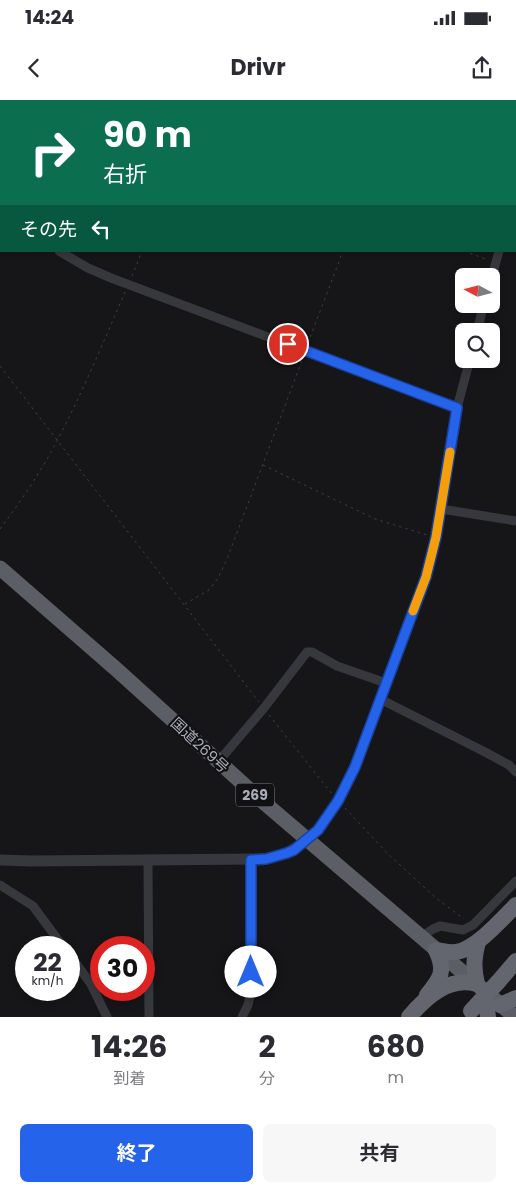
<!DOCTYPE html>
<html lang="ja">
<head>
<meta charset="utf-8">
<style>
  :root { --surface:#fff; --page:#f7f7f7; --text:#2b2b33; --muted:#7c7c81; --accent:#2563eb }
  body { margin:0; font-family:Poppins,"Noto Sans JP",sans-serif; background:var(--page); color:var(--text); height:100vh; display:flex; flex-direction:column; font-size:19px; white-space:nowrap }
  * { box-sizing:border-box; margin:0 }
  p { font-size:16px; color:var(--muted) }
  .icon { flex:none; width:28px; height:28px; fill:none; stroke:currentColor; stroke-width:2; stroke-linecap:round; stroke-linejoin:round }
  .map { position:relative; height:917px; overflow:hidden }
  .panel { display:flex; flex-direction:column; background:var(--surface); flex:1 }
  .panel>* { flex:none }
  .banner { position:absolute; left:0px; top:0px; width:516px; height:152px; box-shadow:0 2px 8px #0003; background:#0b6e4f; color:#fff; overflow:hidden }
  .needle { width:32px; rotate:277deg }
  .tools { position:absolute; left:455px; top:168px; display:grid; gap:10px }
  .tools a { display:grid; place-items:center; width:45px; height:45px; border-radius:8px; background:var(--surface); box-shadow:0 2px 8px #0003; font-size:25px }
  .speed { position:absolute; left:15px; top:836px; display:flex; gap:10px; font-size:25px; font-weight:700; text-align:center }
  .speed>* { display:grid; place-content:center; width:65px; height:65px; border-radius:50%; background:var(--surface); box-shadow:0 2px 8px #0003; line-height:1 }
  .speed small { font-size:12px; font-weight:400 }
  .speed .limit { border:8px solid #d22; background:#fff; color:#111 }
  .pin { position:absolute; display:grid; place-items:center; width:42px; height:42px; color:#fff; margin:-21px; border:2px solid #fff; border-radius:50%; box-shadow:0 1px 5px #0007 }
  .me { position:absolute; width:55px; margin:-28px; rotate:0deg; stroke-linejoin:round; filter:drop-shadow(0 0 4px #0008) }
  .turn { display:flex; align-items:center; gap:18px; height:105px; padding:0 20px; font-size:22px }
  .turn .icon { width:65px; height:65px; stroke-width:2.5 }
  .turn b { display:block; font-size:35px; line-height:42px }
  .then { display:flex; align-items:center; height:48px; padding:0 20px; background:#0003; gap:10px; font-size:19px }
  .eta { display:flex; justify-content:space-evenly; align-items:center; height:85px; text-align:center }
  .eta b { font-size:30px; font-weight:700; line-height:35px }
  .button { display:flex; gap:10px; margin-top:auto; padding:10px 20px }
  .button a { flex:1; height:58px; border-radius:8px; background:var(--accent); color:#fff; font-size:20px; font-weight:700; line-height:58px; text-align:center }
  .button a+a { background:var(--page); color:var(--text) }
  .status { display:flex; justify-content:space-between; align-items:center; height:35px; padding:0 25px; background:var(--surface); direction:ltr }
  .status svg { height:14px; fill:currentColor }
  header { display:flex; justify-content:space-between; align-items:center; height:65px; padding:0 20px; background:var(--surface); font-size:22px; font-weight:700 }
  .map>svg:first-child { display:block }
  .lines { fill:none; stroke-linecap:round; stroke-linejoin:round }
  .path { stroke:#3d3f44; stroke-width:1; stroke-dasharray:2.5 4; stroke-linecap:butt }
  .minor { stroke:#37383d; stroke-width:9 }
  .tertiary { stroke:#37383d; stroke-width:11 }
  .trunk { stroke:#5b5e65; stroke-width:15 }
  .motorway { stroke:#63666e; stroke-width:16 }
  .motorway-bridge { stroke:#63666e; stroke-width:16 }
  .route-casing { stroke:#184099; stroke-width:12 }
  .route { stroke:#2563eb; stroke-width:9 }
  .slow { stroke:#f59e0b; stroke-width:9 }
  .labels { text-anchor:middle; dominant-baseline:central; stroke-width:4.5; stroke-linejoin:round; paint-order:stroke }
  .shield { fill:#111113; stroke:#7b7e86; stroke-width:1 }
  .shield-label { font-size:14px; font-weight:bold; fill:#a8adb8 }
  .street-label { font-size:15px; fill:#a8adb8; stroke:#111113 }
</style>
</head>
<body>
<div class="status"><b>14:24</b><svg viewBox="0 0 49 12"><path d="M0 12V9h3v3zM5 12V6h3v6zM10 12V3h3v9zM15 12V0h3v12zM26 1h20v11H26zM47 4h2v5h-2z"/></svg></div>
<header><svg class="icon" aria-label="back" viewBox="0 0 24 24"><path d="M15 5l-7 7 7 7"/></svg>Drivr<svg class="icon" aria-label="share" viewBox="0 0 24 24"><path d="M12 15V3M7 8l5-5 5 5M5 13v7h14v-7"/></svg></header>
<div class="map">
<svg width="516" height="917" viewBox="0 0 516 917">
  <rect width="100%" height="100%" fill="#161618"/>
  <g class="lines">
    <g class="path">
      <path d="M206 0 207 1"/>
      <path d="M251 1 253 0"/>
      <path d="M464 151 488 160"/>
      <path d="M132 176 142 151"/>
      <path d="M308 243 343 151"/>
      <path d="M0 266 259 602"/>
      <path d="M263 365 375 419 427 435"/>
      <path d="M0 429C21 401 42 370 58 339 83 291 104 241 125 192"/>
      <path d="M185 504 209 490 218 478 227 459 303 258"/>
      <path d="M269 615 332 694"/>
      <path d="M345 708 388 754 436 798 464 819"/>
    </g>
    <g class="minor">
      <path d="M511 0 512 1"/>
      <path d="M515 10 516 13"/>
      <path d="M515 92 516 87"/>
      <path d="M0 99 1 101"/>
      <path d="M59 151 88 168 111 178 457 308"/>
      <path d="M491 180 499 151"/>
      <path d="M477 231 484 204"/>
      <path d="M441 409 516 421"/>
      <path d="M380 599 485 652 509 665 516 672"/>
      <path d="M218 662 264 608 307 552H312L337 566 386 583"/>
      <path d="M307 740 319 730 338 701 355 667 426 477 436 437 457 308 470 259"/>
      <path d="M148 760 149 917"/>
      <path d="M0 785 33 806 64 848"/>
      <path d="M421 837 433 829 440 826 463 830 473 825 516 781"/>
      <path d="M69 854 91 884 107 917"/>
      <path d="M242 917 248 905 251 891V759"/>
    </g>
    <path class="tertiary" d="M0 760 31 761 266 759 287 753 307 740"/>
    <path class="trunk" d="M0 468 116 569 261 700 515 917"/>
    <g class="motorway">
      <path d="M436 850C443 851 450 853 456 852 475 850 502 819 516 805"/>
      <path d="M498 882 516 861"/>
      <path d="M484 890 488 917"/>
      <path d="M427 895C441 878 446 871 436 850"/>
      <path d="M500 905 516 898"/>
      <path d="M409 917C426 897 449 876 477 884 473 868 474 857 478 842"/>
    </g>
    <path class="motorway-bridge" d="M471 911 498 882"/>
  </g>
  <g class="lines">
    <g class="route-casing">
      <path id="route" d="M251 872V760L266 759 287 753 294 750 318 730 338 701 355 667 426 477 436 437 457 308 288 244"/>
    </g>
    <use href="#route" class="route"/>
    <path class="slow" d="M413 511 426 477 436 437 450 352"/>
  </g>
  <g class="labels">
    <rect class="shield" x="236" y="683.5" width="38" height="23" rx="4"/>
    <g class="shield-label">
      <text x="255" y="695">269</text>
    </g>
    <g class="street-label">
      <text transform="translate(200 645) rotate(43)">国道269号</text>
    </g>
  </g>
</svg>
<div class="tools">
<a><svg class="needle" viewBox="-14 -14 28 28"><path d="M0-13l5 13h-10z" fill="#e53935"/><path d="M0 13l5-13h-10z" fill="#7c7c81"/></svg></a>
<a><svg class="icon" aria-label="search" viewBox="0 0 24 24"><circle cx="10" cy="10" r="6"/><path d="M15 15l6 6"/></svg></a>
</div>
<div class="speed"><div>22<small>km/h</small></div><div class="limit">30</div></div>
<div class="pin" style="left:288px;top:244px;background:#d93025"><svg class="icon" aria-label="arrive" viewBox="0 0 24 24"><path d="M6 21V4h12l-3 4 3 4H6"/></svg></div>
<svg class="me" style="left:251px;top:872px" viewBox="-20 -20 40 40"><circle r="19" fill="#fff"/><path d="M0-13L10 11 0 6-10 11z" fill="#2563eb"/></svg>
<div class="banner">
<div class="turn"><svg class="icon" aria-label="right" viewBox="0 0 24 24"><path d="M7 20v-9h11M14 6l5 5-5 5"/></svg><div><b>90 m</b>右折</div></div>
<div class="then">その先<svg class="icon" aria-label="left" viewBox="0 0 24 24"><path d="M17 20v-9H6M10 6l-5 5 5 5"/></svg></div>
</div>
</div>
<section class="panel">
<div class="eta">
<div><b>14:26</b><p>到着</p></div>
<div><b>2</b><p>分</p></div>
<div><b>680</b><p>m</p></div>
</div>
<div class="button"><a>終了</a><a>共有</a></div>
</section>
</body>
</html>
